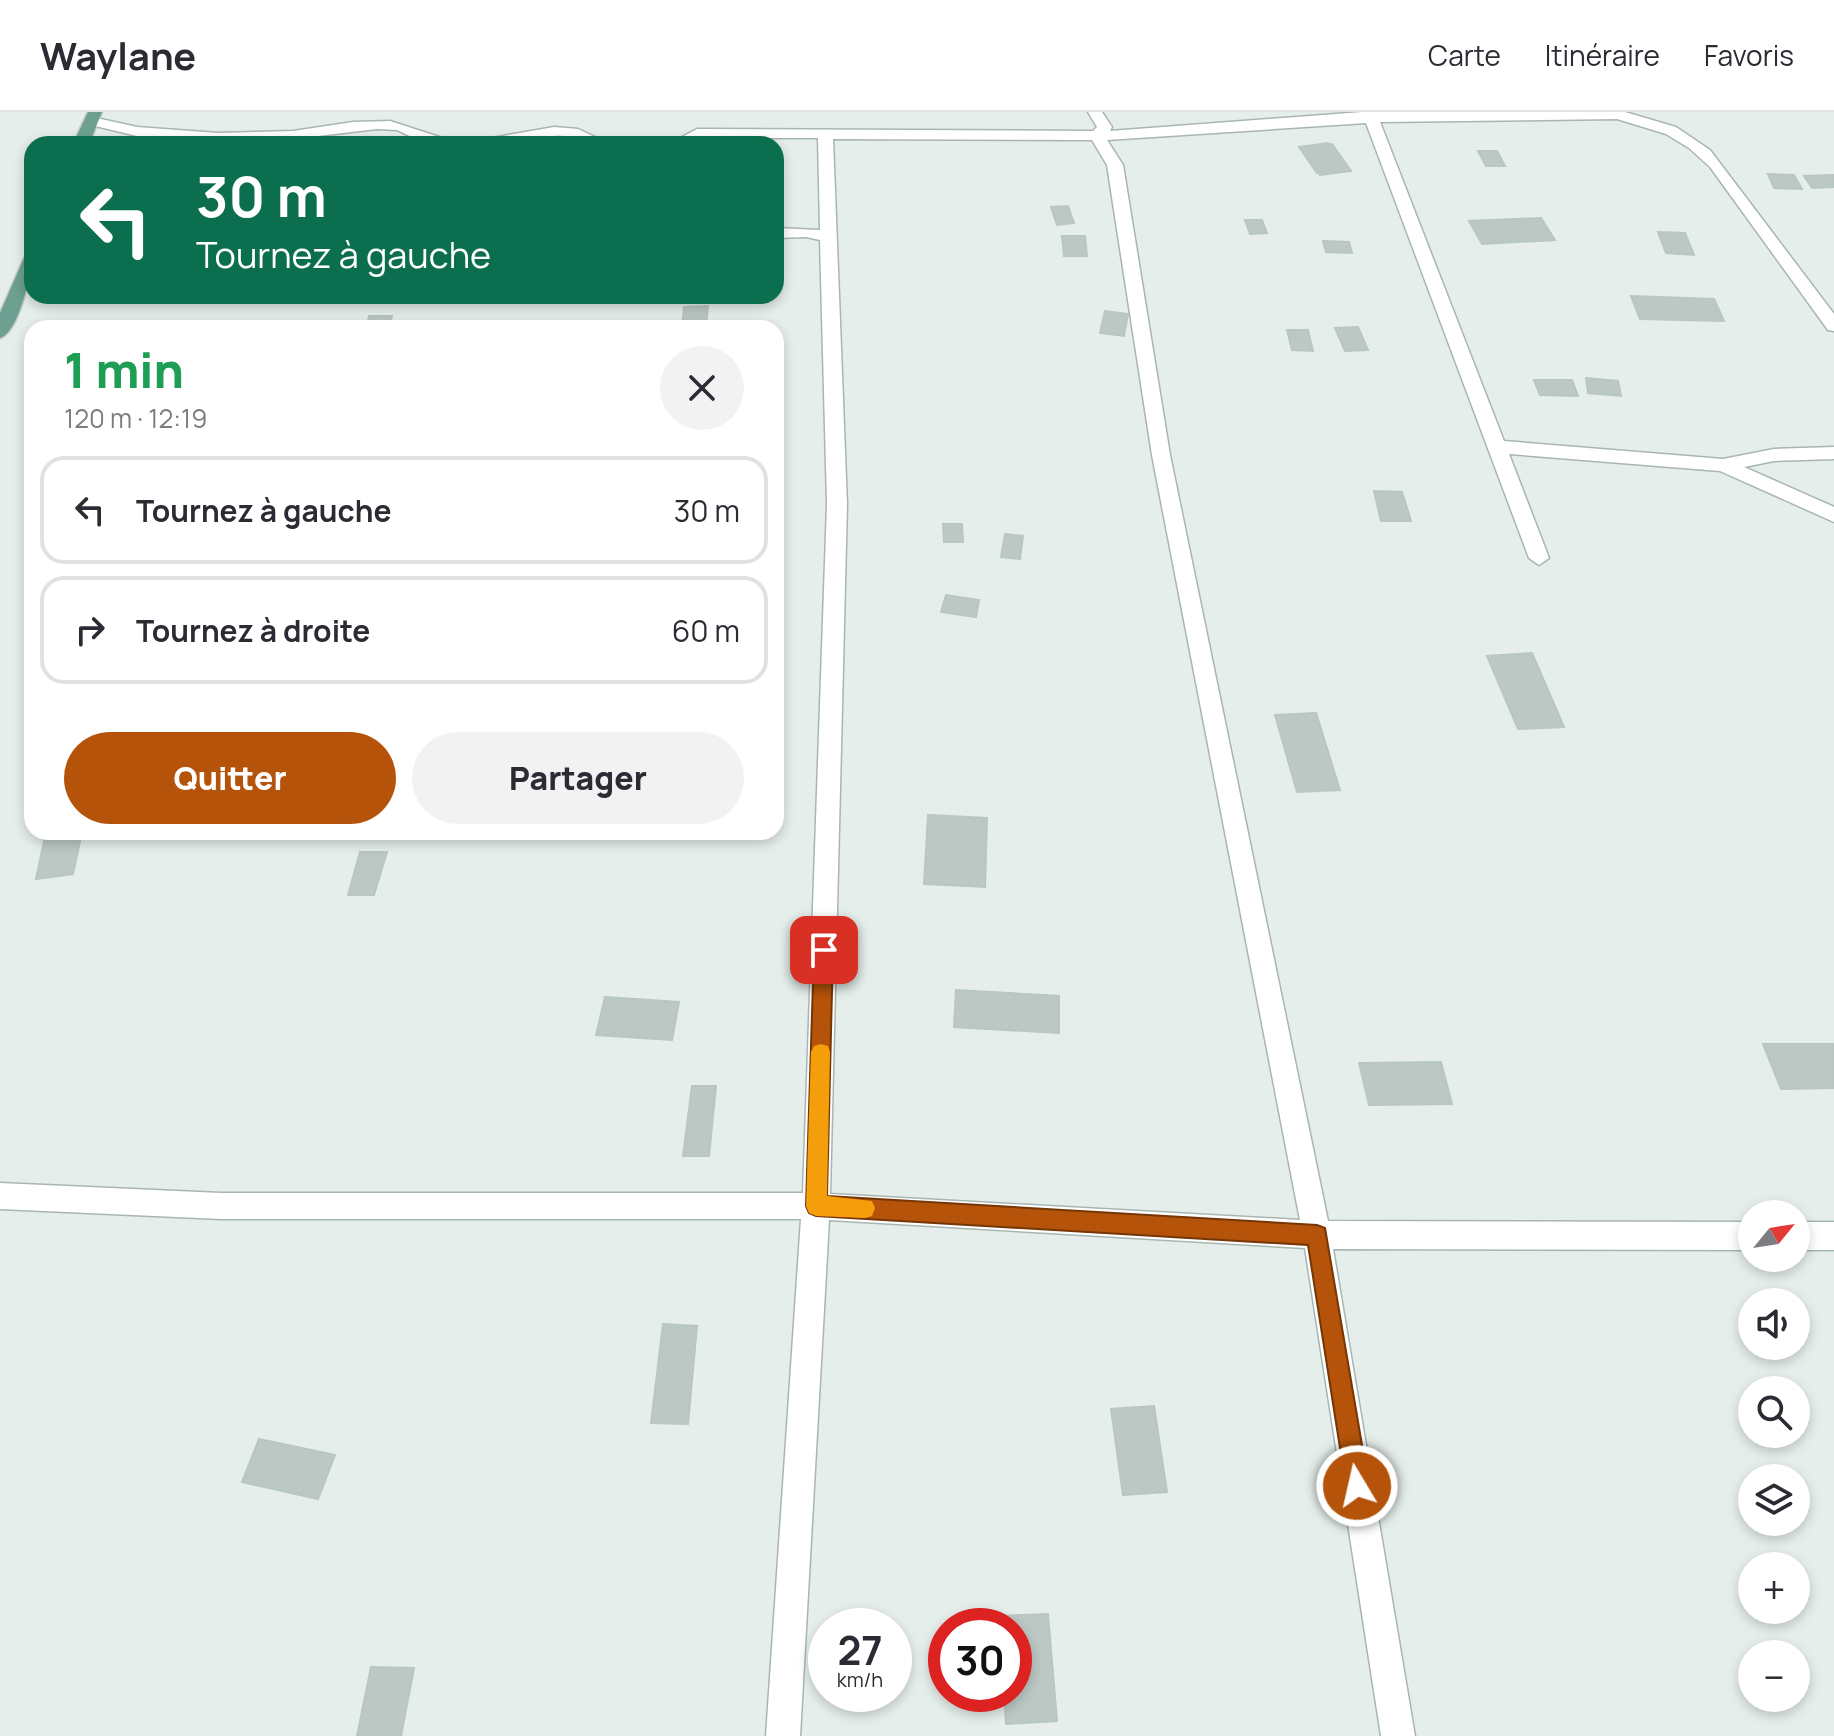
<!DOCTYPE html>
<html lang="fr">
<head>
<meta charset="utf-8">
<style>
  :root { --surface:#fff; --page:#f2f2f3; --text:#2b2b33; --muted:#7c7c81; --line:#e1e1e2; --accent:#b45309 }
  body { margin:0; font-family:Manrope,sans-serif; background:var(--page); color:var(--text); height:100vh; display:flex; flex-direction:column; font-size:30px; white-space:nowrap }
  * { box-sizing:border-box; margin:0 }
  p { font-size:26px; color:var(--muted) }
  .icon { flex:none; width:44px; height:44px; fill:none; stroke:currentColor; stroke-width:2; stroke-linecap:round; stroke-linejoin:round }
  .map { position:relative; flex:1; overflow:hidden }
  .side { position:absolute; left:24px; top:208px; width:760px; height:520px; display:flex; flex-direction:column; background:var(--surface); border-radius:24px; box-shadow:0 4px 12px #0003 }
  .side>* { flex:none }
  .hud { position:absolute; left:24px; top:24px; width:760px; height:168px; border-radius:24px; box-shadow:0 4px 12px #0003; background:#0b6e4f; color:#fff; overflow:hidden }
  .needle { width:52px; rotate:60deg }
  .tools { position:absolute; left:1738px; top:1088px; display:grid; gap:16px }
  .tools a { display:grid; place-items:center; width:72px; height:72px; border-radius:50%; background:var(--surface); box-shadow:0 4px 12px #0003; font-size:40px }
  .speed { position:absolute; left:808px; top:1496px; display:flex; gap:16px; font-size:40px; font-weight:700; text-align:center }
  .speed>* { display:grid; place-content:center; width:104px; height:104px; border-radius:50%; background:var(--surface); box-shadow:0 4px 12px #0003; line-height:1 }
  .speed small { font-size:20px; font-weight:400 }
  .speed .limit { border:12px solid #d22; background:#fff; color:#111 }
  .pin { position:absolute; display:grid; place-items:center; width:68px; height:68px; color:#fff; margin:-34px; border-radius:16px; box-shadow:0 4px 12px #0006 }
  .me { position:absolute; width:88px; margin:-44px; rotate:351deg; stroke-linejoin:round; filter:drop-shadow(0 0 6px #0008) }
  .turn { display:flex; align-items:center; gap:28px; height:168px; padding:0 40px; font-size:36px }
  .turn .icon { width:104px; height:104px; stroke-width:2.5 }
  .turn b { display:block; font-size:56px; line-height:68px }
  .round { display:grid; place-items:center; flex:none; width:84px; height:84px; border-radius:42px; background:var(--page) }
  .head { display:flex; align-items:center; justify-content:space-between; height:136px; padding:0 40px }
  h1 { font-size:48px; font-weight:800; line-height:60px; color:#1e9e55 }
  .primary-button { display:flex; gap:16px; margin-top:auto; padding:16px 40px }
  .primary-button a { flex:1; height:92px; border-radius:48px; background:var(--accent); color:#fff; font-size:32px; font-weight:800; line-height:92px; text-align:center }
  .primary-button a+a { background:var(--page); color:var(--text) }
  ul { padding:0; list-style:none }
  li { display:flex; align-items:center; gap:24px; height:108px; margin:0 16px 12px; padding:0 24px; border:4px solid var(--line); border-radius:24px }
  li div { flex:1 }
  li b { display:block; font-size:30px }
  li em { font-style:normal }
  header { display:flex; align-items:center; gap:48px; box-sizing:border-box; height:112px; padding:0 40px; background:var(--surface); border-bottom:2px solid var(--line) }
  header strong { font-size:38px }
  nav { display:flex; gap:44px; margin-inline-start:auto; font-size:28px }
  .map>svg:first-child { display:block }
  .building { fill:#bbc8c3; stroke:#b8c7c0; stroke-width:2 }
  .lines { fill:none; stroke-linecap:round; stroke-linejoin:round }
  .minor-casing { stroke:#a8b6b1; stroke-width:3 }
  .major-casing { stroke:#c2c9c7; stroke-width:3 }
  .minor { fill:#fff; fill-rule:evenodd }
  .major { fill:#6da091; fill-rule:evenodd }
  .route { fill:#b45309; stroke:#753606; stroke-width:2 }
  .slow { fill:#f59e0b }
</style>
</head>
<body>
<header>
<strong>Waylane</strong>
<nav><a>Carte</a><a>Itinéraire</a><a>Favoris</a></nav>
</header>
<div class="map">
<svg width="1834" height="1624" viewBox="0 0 1834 1624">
  <rect width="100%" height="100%" fill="#e5eeea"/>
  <g class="building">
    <path d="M1328 31 1347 58 1317 61 1299 35Z"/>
    <path d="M1332 32 1351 59 1320 63 1301 35Z"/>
    <path d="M1478 39H1497L1505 54H1486Z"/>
    <path d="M1768 62 1794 63 1802 77 1774 76Z"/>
    <path d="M1834 63V75L1812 76 1804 64Z"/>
    <path d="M1068 94 1074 111 1057 113 1051 95Z"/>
    <path d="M1541 106 1555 128 1482 132 1469 109Z"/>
    <path d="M1245 108H1262L1267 121 1250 122Z"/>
    <path d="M1658 120 1685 121 1694 143 1666 141Z"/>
    <path d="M1062 124H1085L1087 144H1064Z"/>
    <path d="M1323 129 1349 130 1352 141 1326 140Z"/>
    <path d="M1631 184 1714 187 1724 209 1640 207Z"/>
    <path d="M708 194 706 216H682L684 195Z"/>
    <path d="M1105 199 1128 202 1124 224 1100 221Z"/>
    <path d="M369 204H392L389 216H366Z"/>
    <path d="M1358 215 1368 238 1345 239 1335 216Z"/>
    <path d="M1287 218H1308L1313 239 1292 238Z"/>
    <path d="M1586 266 1618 269 1621 284 1588 281Z"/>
    <path d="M1534 268H1572L1578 284 1540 283Z"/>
    <path d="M1374 379 1402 380 1411 409H1381Z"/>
    <path d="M943 412H962L963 430H944Z"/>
    <path d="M1005 422 1023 424 1020 447 1001 445Z"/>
    <path d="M946 483 979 488 976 505 941 500Z"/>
    <path d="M1532 541 1564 615 1518 617 1487 544Z"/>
    <path d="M1316 601 1340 678 1297 680 1275 603Z"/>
    <path d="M928 703 987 706 985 775 924 772Z"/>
    <path d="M46 720H82L73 762 36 767Z"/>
    <path d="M360 740H387L374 783H348Z"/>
    <path d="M956 878 1059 884V921L954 915Z"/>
    <path d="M605 885 679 890 672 928 596 923Z"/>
    <path d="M1763 932H1834V976L1781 977Z"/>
    <path d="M1441 950 1452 992 1369 993 1359 951Z"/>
    <path d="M692 974H716L709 1044H683Z"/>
    <path d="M663 1212 697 1214 688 1312 651 1311Z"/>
    <path d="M1154 1294 1167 1380 1123 1383 1111 1297Z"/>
    <path d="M259 1327 335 1343 318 1387 242 1370Z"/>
    <path d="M1048 1502 1057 1609 1006 1612 1004 1582H1014V1514H1000L999 1504Z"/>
    <path d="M371 1555 414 1556 401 1624H357Z"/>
  </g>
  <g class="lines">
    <g class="minor-casing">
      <g id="minor">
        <path d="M1088 0H1102L1112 15 1110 19 1362 0H1625L1676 15 1710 38 1834 202V219L1828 218 1710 55 1689 36 1666 22 1617 7 1380 10 1504 329 1723 347 1774 337 1834 335V347L1774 349 1744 355 1834 395V410L1720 359 1509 342 1549 446 1539 453 1529 446 1366 11 1107 28 1123 53 1170 343 1328 1109 1752 1110V1138L1333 1137 1415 1624H1381L1305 1136 829 1108 800 1624H766L801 1107H221L0 1097V1071L221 1081H803L827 392 820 128 806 125 776 126V116L820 118 818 26H700L697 32H681L682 25 697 17 1093 19 1097 15ZM833 27 1092 28 1107 53 1152 343 1300 1108 830 1082 847 392Z"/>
        <path d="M92 5 137 15 218 21 293 19 353 10 390 9 461 32H426L397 18 377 17 293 27 190 29 137 24 87 12 85 9Z"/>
        <path d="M554 15 578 17 610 32C589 32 573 22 554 24 527 25 507 32 478 32L486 27Z"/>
        <rect x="1796" y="1110" width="38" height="28"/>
      </g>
    </g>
    <g class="major-casing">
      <g id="major">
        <path d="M88 0H102L89 32H73Z"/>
        <path d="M32 141C32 160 19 220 0 226V201L24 146Z"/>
      </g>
    </g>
    <use href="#minor" class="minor"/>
    <use href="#major" class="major"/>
  </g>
  <path class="route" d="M824 830 830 833 833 838 827 1084 1317 1113 1325 1116 1369 1374 1366 1382 1357 1385 1349 1382 1346 1374 1308 1133 816 1104 809 1101 806 1094 814 838 817 833Z"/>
  <path class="slow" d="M821 932 828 934 830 940 827 1084 872 1089 875 1096 872 1104 865 1106 816 1104 809 1101 806 1094 811 940 814 934Z"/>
</svg>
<div class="tools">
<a><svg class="needle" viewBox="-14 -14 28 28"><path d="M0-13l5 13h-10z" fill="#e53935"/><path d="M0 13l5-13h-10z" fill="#7c7c81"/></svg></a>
<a><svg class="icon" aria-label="sound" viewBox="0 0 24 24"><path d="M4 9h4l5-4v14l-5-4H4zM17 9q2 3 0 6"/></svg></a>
<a><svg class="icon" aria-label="search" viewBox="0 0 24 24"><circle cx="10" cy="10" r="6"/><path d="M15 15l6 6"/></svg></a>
<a><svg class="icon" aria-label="layers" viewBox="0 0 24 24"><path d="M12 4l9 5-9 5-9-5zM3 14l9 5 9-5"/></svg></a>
<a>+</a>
<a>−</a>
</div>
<div class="speed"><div>27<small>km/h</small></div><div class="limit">30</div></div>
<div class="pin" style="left:824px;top:838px;background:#d93025"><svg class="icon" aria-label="arrive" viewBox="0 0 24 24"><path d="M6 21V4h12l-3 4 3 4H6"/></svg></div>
<svg class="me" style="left:1357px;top:1374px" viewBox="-20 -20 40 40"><circle r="17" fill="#b45309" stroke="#fff" stroke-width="3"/><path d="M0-11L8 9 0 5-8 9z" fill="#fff"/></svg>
<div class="hud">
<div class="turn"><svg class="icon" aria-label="left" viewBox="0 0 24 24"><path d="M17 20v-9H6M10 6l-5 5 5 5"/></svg><div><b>30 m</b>Tournez à gauche</div></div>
</div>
<section class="side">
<div class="head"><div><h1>1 min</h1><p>120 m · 12:19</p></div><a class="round"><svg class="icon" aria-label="close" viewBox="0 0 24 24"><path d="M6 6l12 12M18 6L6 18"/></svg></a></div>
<ul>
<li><svg class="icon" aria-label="left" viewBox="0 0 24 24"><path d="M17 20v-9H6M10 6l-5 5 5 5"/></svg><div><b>Tournez à gauche</b></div><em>30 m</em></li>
<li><svg class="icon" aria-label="right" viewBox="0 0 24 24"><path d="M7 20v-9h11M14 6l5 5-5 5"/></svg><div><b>Tournez à droite</b></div><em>60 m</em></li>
</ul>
<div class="primary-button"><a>Quitter</a><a>Partager</a></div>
</section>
</div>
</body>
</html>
